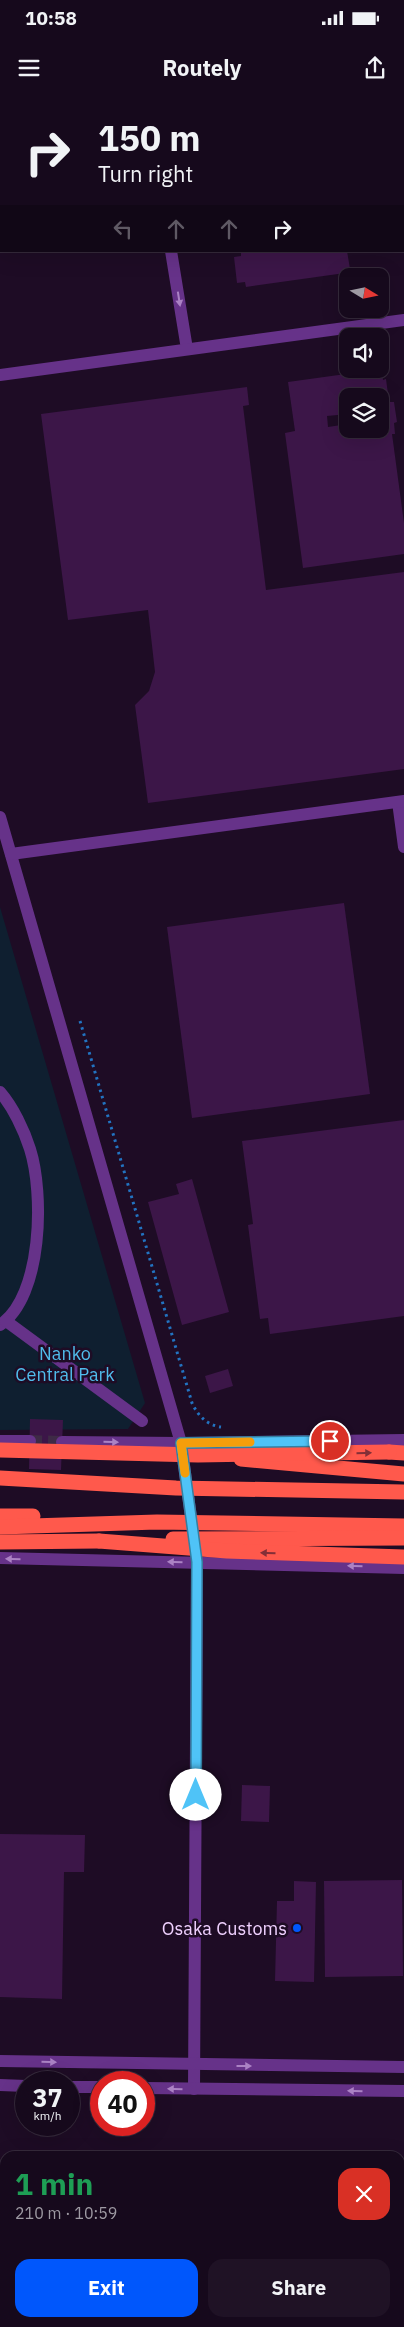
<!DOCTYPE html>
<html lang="en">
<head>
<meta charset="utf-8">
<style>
  :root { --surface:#16091c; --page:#1f1225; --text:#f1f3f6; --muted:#9e9aa3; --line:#352a3b; --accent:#0057fc }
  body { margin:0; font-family:"IBM Plex Sans",sans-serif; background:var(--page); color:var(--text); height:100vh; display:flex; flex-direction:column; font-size:19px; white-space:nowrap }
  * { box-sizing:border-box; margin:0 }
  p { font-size:16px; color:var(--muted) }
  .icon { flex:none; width:28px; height:28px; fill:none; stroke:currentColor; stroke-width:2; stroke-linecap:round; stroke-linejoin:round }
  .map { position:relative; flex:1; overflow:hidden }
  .side { position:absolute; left:0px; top:2051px; width:405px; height:176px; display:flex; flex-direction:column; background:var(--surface); border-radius:15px 15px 0 0; box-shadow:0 5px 20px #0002,0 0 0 1px var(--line) }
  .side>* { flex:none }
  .guide { position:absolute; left:0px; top:0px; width:405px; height:152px; box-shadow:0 5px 20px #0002,0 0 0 1px var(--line); background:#16091c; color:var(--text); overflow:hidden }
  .needle { width:32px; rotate:100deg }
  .buttons { position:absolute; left:339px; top:168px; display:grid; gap:10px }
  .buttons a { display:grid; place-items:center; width:50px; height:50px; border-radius:10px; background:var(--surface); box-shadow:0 5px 20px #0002,0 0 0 1px var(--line); font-size:25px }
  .speed { position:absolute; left:15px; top:1971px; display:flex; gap:10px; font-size:25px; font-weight:700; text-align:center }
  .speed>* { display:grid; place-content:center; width:65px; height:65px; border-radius:50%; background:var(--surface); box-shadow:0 5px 20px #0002,0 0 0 1px var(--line); line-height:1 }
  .speed small { font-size:12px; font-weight:400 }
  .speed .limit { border:8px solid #d22; background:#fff; color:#111 }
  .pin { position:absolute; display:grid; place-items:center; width:42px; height:42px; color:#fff; margin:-21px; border:2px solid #fff; border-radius:50%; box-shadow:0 1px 5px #0007 }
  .me { position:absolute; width:55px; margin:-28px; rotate:0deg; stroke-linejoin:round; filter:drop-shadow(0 0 4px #0008) }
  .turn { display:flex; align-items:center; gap:18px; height:105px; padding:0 15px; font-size:22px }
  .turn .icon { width:65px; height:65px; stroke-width:2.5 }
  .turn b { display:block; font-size:35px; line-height:42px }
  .lanes { display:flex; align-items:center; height:48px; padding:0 15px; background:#0003; justify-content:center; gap:25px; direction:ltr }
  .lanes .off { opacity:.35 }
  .round { display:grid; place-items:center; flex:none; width:52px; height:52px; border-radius:15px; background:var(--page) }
  .headline { display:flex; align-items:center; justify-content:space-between; height:85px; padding:0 15px }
  h1 { font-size:30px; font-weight:700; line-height:38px; color:#1e9e55 }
  .primary-button { display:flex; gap:10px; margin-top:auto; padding:10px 15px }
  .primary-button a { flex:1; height:58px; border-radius:15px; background:var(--accent); color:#fff; font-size:20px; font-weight:700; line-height:58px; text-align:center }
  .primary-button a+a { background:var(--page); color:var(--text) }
  .status { display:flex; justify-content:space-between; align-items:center; height:35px; padding:0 25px; background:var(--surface); direction:ltr }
  .status svg { height:14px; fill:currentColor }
  header { display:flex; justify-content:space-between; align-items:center; height:65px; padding:0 15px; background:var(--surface); font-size:22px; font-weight:700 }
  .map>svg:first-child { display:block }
  .green { fill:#0f1f30 }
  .building { fill:#3c1648; fill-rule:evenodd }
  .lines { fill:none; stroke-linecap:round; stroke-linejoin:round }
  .minor-tunnel { stroke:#3e2a46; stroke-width:12; stroke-dasharray:12 6; stroke-linecap:butt }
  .path { stroke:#2273c1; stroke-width:3; stroke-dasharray:2.5 4; stroke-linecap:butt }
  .minor { stroke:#663289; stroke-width:12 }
  .highway { stroke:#ff594c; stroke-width:15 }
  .highway-bridge { stroke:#ff594c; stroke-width:15 }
  .oneway { fill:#ab82c4 }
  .oneway2 { fill:#832f37 }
  .route-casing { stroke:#337fa1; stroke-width:12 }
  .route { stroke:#4fc3f7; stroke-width:9 }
  .slow { stroke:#f59e0b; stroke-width:9 }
  .poi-dot { fill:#0057fc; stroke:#1e0c25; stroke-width:2 }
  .labels { text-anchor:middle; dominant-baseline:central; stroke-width:5; stroke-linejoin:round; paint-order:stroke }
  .park-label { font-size:18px; fill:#50bceb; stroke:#1e0c25 }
  .poi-label { font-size:18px; fill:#f0d1ff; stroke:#1e0c25; text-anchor:end }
</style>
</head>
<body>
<div class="status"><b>10:58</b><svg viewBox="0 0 49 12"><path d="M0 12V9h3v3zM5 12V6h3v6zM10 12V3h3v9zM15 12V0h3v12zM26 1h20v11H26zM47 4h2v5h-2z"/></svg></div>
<header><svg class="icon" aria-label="menu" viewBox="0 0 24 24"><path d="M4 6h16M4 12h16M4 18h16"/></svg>Routely<svg class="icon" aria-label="share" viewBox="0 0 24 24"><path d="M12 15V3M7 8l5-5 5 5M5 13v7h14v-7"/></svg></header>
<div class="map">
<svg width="404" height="2227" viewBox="0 0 404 2227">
  <rect width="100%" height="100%" fill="#1e0c25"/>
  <path class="green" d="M0 807 145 1303 128 1329 0 1330Z"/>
  <g class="building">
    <path d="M255 151H347L350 169 345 170V173L246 187 245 182 237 183 234 157 241 156V153Z"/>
    <path d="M382 269 383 280 386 279 389 302H394L397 322 394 323 395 334H392L404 423V454L303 468 285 333 295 331 288 282ZM348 296H380V329H348V324L328 327 327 316 348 314Z"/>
    <path d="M247 287 249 305 243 306 266 490 404 472V669L148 703 135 605 149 591 155 572 148 510 68 520 41 314Z"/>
    <path d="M344 803 370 994 192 1018 167 827Z"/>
    <path d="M404 1020V1216L270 1234 268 1218 260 1219 248 1125 253 1124 242 1041Z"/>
    <path d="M192 1079 229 1212 182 1225 148 1102 179 1094 176 1084Z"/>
    <path d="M228 1269 233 1286 210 1293 205 1276Z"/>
    <path d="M30 1319 63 1320 61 1370 29 1369Z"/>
    <path d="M242 1685 270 1686 269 1722 241 1721Z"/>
    <path d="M0 1734 85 1735 84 1772H64L62 1899 0 1897Z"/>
    <path d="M402 1780 403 1876 325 1877 324 1781Z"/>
    <path d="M294 1781 316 1782 314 1882 275 1881 277 1801H294Z"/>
    <rect x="0" y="2095" width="5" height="51"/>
  </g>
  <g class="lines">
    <path class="minor-tunnel" d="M30 1341 62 1342"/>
    <path class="path" d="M80 921 192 1303C198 1316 207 1325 221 1327"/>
    <g class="minor">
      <path d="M208 1 209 0"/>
      <path d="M0 75H1"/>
      <path d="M171 151 187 249"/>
      <path d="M0 275 404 220"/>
      <path d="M398 702 404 747"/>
      <path d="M0 717 181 1343 197 1462 194 1989"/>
      <path d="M11 754 404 701"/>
      <path d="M0 992C13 1007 24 1030 30 1049 44 1093 43 1196 0 1225"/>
      <path d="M6 1221 142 1321"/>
      <path d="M0 1341H30"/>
      <path d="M62 1342 181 1343 404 1340"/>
      <path d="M0 1458 404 1468"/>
      <path d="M0 1961 404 1967"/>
      <path d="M0 1985 26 1986"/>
      <path d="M69 1987H101"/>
      <path d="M144 1988 404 1991"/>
    </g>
    <g class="highway">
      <path d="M389 1352 404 1353"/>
      <path d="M241 1359 404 1374"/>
      <path d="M0 1442 99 1441"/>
    </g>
    <g class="highway-bridge">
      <path d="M0 1350 198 1355 389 1352"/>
      <path d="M0 1378 176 1388 404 1392"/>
      <path d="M0 1416H33"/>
      <path d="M0 1427 157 1422 404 1426"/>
      <path d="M173 1439 404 1438"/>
      <path d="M99 1441 227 1451 404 1457"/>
    </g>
  </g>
  <defs><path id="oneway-solid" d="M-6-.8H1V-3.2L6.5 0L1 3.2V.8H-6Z" transform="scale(1.25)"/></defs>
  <g class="oneway">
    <use href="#oneway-solid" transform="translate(179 199) rotate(81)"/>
    <use href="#oneway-solid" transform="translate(111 1342) rotate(1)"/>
    <use href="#oneway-solid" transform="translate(13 1459) rotate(-179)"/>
    <use href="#oneway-solid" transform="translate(175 1462) rotate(-179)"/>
    <use href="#oneway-solid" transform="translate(355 1466) rotate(-179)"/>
    <use href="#oneway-solid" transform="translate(49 1962) rotate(1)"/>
    <use href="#oneway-solid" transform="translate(244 1966)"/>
    <use href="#oneway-solid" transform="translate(175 1989) rotate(-179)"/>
    <use href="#oneway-solid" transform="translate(355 1991) rotate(-179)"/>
  </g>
  <g class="oneway2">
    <use href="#oneway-solid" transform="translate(364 1353) rotate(-1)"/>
    <use href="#oneway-solid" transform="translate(268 1453) rotate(-178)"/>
  </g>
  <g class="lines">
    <g class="route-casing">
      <path id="route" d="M196 1695 197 1462 181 1343 330 1341"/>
    </g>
    <use href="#route" class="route"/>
    <path class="slow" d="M185 1373 181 1343 250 1342"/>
  </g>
  <circle class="poi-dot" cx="297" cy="1828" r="5"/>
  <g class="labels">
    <g class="park-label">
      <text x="65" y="1253">Nanko<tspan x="65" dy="21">Central Park</tspan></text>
    </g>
    <g class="poi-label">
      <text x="287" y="1828">Osaka Customs</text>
    </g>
  </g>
</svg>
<div class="buttons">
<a><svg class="needle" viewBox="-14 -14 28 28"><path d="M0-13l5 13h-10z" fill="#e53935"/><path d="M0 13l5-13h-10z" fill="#9e9aa3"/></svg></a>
<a><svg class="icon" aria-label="sound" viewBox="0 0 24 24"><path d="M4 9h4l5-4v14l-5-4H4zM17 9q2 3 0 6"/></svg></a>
<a><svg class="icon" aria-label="layers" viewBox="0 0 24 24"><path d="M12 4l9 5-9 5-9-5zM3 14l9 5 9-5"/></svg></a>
</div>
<div class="speed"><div>37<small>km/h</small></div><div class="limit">40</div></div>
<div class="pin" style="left:330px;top:1341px;background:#d93025"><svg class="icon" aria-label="arrive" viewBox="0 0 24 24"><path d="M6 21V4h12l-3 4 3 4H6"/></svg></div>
<svg class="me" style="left:196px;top:1695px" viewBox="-20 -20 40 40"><circle r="19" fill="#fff"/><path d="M0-13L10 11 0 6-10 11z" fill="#4fc3f7"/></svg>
<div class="guide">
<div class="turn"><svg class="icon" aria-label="right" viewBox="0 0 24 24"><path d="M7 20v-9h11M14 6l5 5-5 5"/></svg><div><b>150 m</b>Turn right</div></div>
<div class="lanes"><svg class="icon off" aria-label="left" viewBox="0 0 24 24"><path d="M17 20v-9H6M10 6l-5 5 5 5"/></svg><svg class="icon off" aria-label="ahead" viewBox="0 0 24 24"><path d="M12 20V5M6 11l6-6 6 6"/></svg><svg class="icon off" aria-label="ahead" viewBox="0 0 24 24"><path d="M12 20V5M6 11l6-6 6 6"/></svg><svg class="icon" aria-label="right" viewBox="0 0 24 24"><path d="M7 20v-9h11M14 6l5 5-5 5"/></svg></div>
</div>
<section class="side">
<div class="headline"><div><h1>1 min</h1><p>210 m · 10:59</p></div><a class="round" style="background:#d93025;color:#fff"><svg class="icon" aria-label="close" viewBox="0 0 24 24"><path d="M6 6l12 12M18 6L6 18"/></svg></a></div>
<div class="primary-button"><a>Exit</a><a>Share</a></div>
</section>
</div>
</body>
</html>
